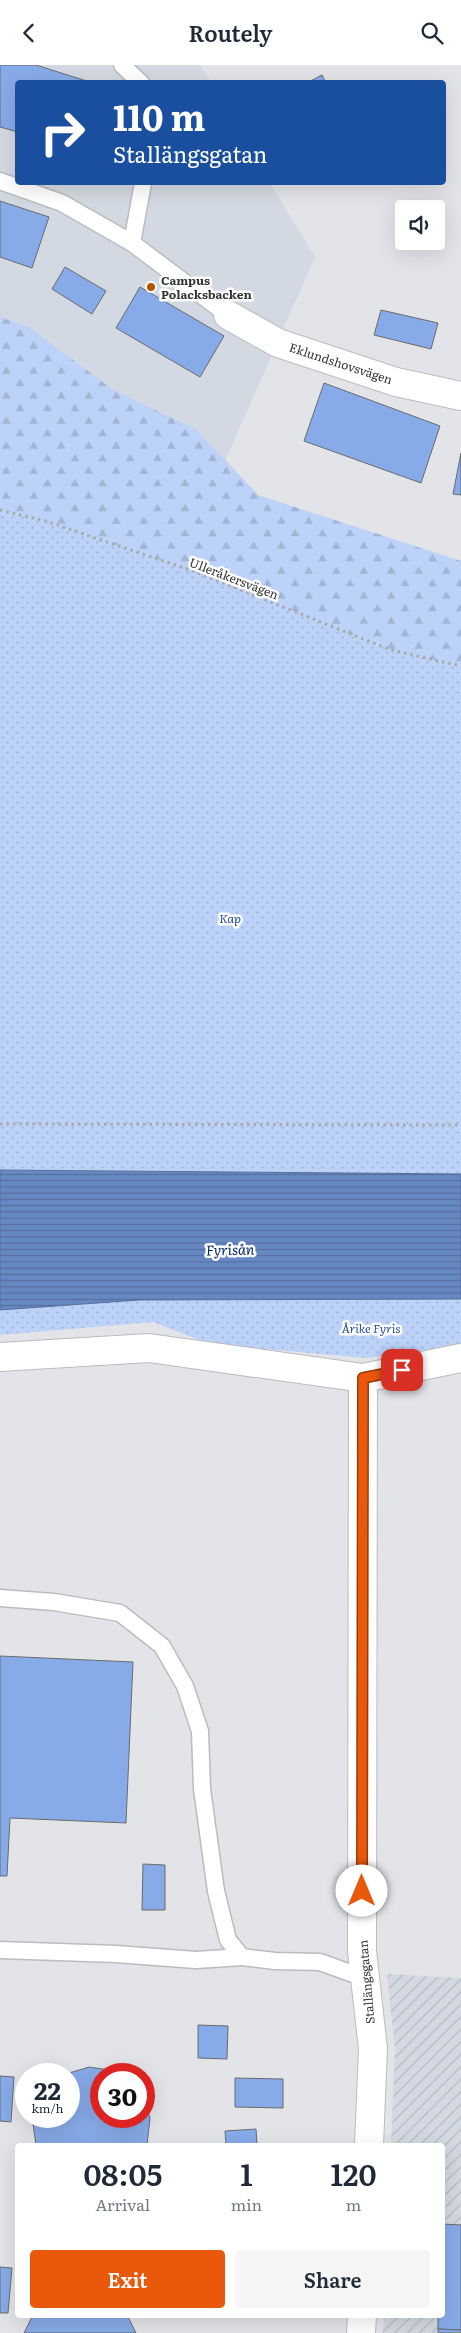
<!DOCTYPE html>
<html lang="en">
<head>
<meta charset="utf-8">
<style>
  :root { --surface:#fff; --page:#f6f6f7; --text:#1f2937; --muted:#747a83; --accent:#ea580c }
  body { margin:0; font-family:Literata,serif; background:var(--page); color:var(--text); height:100vh; display:flex; flex-direction:column; font-size:19px; white-space:nowrap }
  * { box-sizing:border-box; margin:0 }
  p { font-size:16px; color:var(--muted) }
  .icon { flex:none; width:28px; height:28px; fill:none; stroke:currentColor; stroke-width:2; stroke-linecap:round; stroke-linejoin:round }
  .map { position:relative; flex:1; overflow:hidden }
  .side { position:absolute; left:15px; top:2078px; width:430px; height:175px; display:flex; flex-direction:column; background:var(--surface); border-radius:5px; box-shadow:0 5px 20px #0002 }
  .side>* { flex:none }
  .hud { position:absolute; left:15px; top:15px; width:431px; height:105px; border-radius:5px; box-shadow:0 5px 20px #0002; background:#1a4fa0; color:#fff; overflow:hidden }
  .fabs { position:absolute; left:395px; top:135px; display:grid; gap:10px }
  .fabs a { display:grid; place-items:center; width:50px; height:50px; border-radius:5px; background:var(--surface); box-shadow:0 5px 20px #0002; font-size:25px }
  .speed { position:absolute; left:15px; top:1998px; display:flex; gap:10px; font-size:25px; font-weight:700; text-align:center }
  .speed>* { display:grid; place-content:center; width:65px; height:65px; border-radius:50%; background:var(--surface); box-shadow:0 5px 20px #0002; line-height:1 }
  .speed small { font-size:12px; font-weight:400 }
  .speed .limit { border:8px solid #d22; background:#fff; color:#111 }
  .pin { position:absolute; display:grid; place-items:center; width:42px; height:42px; color:#fff; margin:-21px; border-radius:10px; box-shadow:0 2px 8px #0006 }
  .me { position:absolute; width:55px; margin:-28px; rotate:0deg; stroke-linejoin:round; filter:drop-shadow(0 0 4px #0008) }
  .turn { display:flex; align-items:center; gap:18px; height:105px; padding:0 15px; font-size:22px }
  .turn .icon { width:65px; height:65px; stroke-width:2.5 }
  .turn b { display:block; font-size:35px; line-height:42px }
  .eta { display:flex; justify-content:space-evenly; align-items:center; height:85px; text-align:center }
  .eta b { font-size:30px; font-weight:600; line-height:35px }
  .primary-button { display:flex; gap:10px; margin-top:auto; padding:10px 15px }
  .primary-button a { flex:1; height:58px; border-radius:5px; background:var(--accent); color:#fff; font-size:20px; font-weight:600; line-height:58px; text-align:center }
  .primary-button a+a { background:var(--page); color:var(--text) }
  header { display:flex; justify-content:space-between; align-items:center; height:65px; padding:0 15px; background:var(--surface); font-size:22px; font-weight:600 }
  .map>svg:first-child { display:block }
  .built { fill:#d3d9e2 }
  .industrial { fill:url(#industrial-furrows) }
  .green { fill:url(#green-dots) }
  .forest { fill:url(#forest-firs) }
  .water { fill:url(#water-rules); stroke:#576f99 }
  .building { fill:#87aae8; stroke:#696b6d }
  .lines { fill:none; stroke-linecap:round; stroke-linejoin:round }
  .lane-casing { stroke:#bbbcbf; stroke-width:19 }
  .street-casing { stroke:#bbbcbf; stroke-width:30 }
  .path { stroke:#a8a9ac; stroke-width:3; stroke-dasharray:2.5 4; stroke-linecap:butt }
  .lane { stroke:#fff; stroke-width:16 }
  .street { stroke:#fff; stroke-width:28 }
  .route-casing { stroke:#983908; stroke-width:12 }
  .route { stroke:#ea580c; stroke-width:9 }
  .poi-dot { fill:#b35503; stroke:#fff; stroke-width:2 }
  .labels { text-anchor:middle; dominant-baseline:central; stroke-width:5; stroke-linejoin:round; paint-order:stroke }
  .poi-label { font-size:12px; font-weight:bold; fill:#343536; stroke:#fff; text-anchor:start }
  .street-label { font-size:12px; fill:#343536; stroke:#fff }
  .park-label { font-size:12px; font-style:italic; fill:#28519a; stroke:#fff }
  .water-label { font-size:14px; font-style:italic; fill:#01276d; stroke:#fff }
</style>
</head>
<body>
<header><svg class="icon" aria-label="back" viewBox="0 0 24 24"><path d="M15 5l-7 7 7 7"/></svg>Routely<svg class="icon" aria-label="search" viewBox="0 0 24 24"><circle cx="10" cy="10" r="6"/><path d="M15 15l6 6"/></svg></header>
<div class="map">
<svg width="461" height="2268" viewBox="0 0 461 2268">
  <defs>
    <pattern id="industrial-furrows" width="10" height="10" patternUnits="userSpaceOnUse" patternTransform="scale(1.25)"><rect width="10" height="10" fill="#d3d9e2"/><path d="M-1 1l2-2M0 10L10 0M9 11l2-2" fill="none" stroke="#b6bbc2"/></pattern>
    <pattern id="green-dots" width="8" height="8" patternUnits="userSpaceOnUse" patternTransform="scale(1.25)"><rect width="8" height="8" fill="#bcd2f9"/><path d="M2 2h.1M6 6h.1" fill="none" stroke="#a2b5d6" stroke-width="1.8" stroke-linecap="round"/></pattern>
    <pattern id="forest-firs" width="22" height="20" patternUnits="userSpaceOnUse" patternTransform="scale(1.25)"><rect width="22" height="20" fill="#bcd2f9"/><path d="M5 1l3.5 6h-7zM16 11l3.5 6h-7z" fill="#a2b5d6"/></pattern>
    <pattern id="water-rules" width="6" height="5" patternUnits="userSpaceOnUse" patternTransform="scale(1.25)"><rect width="6" height="5" fill="#6688c3"/><path d="M0 2.5h6" fill="none" stroke="#55709f"/></pattern>
  </defs>
  <rect width="100%" height="100%" fill="#e3e4e8"/>
  <path class="built" d="M0 0H200L211 17 18 18V118H270L315 192 225 396 197 365 112 324 29 263 0 252Z"/>
  <path class="industrial" d="M387 1909 461 1913V2268H383L384 2250H442V2080H391L395 1983Z"/>
  <g class="green">
    <path d="M0 445 45 456 193 506 391 585 461 601V1109L0 1105Z"/>
    <path d="M461 1234V1281L366 1293 210 1279 153 1257 0 1270V1245L139 1235Z"/>
  </g>
  <path class="forest" d="M0 252 29 262 112 324 197 365 258 430 461 496V601L391 585 193 506 45 456 0 445Z"/>
  <path class="water" d="M0 1105 461 1109V1234L139 1235 0 1245Z"/>
  <g class="building">
    <path d="M0 0H36L93 18H18V67L0 62Z"/>
    <path d="M322 10 326 18H307Z"/>
    <path d="M0 136 49 152 32 203 0 192Z"/>
    <path d="M65 202 106 226 92 249 52 224Z"/>
    <path d="M140 222 224 271 200 312 116 263Z"/>
    <path d="M381 245 438 258 431 284 374 270Z"/>
    <path d="M324 318 440 361 421 418 304 376Z"/>
    <path d="M461 388V430L453 429Z"/>
    <path d="M0 1591 133 1597 126 1758 10 1753 7 1811H0Z"/>
    <path d="M143 1799 165 1800V1845H142Z"/>
    <path d="M198 1960 228 1961 227 1994 198 1993Z"/>
    <path d="M89 2002 109 2005 119 2009H101V2051H144V2034L150 2053 147 2080H36L33 2059 34 2051H69V2009H66Z"/>
    <path d="M0 2011 14 2012 11 2057 0 2056Z"/>
    <path d="M235 2013 283 2014V2043L235 2042Z"/>
    <path d="M256 2064 257 2080H226L225 2066Z"/>
    <path d="M442 2159 461 2160V2265L438 2264V2250H442Z"/>
    <path d="M0 2202 12 2203 8 2248H0Z"/>
    <path d="M33 2250H127L136 2268H24Z"/>
    <path d="M438 2264 461 2265V2268H438Z"/>
  </g>
  <g class="lines">
    <g class="lane-casing">
      <g id="lane">
        <path d="M122 0 141 18"/>
        <path d="M0 116 62 138 132 178 228 250"/>
        <path d="M132 178 143 118"/>
        <path d="M0 1533 54 1537 120 1548 162 1581 185 1621 200 1666 202 1724 216 1826 228 1875 242 1892 275 1896 320 1897 364 1913"/>
        <path d="M0 1885 116 1889 196 1895 242 1892"/>
      </g>
    </g>
    <g class="street-casing">
      <g id="street">
        <path d="M228 250 278 278 396 317 461 331"/>
        <path d="M0 1292 149 1283 363 1313 461 1293"/>
        <path d="M363 1313 362 1886 373 1984 369 2080"/>
        <path d="M361 2268 362 2250"/>
      </g>
    </g>
    <g class="path">
      <path d="M0 445 45 456 193 506 391 585 461 601"/>
      <path d="M0 1059 461 1060"/>
    </g>
    <use href="#lane" class="lane"/>
    <use href="#street" class="street"/>
  </g>
  <g class="lines">
    <g class="route-casing">
      <path id="route" d="M362 1826 363 1313 402 1305"/>
    </g>
    <use href="#route" class="route"/>
  </g>
  <circle class="poi-dot" cx="151" cy="222" r="5"/>
  <g class="labels">
    <g class="poi-label">
      <text x="161" y="215">Campus<tspan x="161" dy="14">Polacksbacken</tspan></text>
    </g>
    <g class="street-label">
      <text transform="translate(341 298) rotate(18)">Eklundshovsvägen</text>
      <text transform="translate(234 513) rotate(21)">Ulleråkersvägen</text>
      <text transform="translate(366 1917) rotate(-95)">Stallängsgatan</text>
    </g>
    <g class="park-label">
      <text x="230" y="853">Kap</text>
      <text x="371" y="1263">Årike Fyris</text>
    </g>
    <g class="water-label">
      <text transform="translate(230 1184) rotate(-1)">Fyrisån</text>
    </g>
  </g>
</svg>
<div class="fabs">
<a><svg class="icon" aria-label="sound" viewBox="0 0 24 24"><path d="M4 9h4l5-4v14l-5-4H4zM17 9q2 3 0 6"/></svg></a>
</div>
<div class="speed"><div>22<small>km/h</small></div><div class="limit">30</div></div>
<div class="pin" style="left:402px;top:1305px;background:#d93025"><svg class="icon" aria-label="arrive" viewBox="0 0 24 24"><path d="M6 21V4h12l-3 4 3 4H6"/></svg></div>
<svg class="me" style="left:362px;top:1826px" viewBox="-20 -20 40 40"><circle r="19" fill="#fff"/><path d="M0-13L10 11 0 6-10 11z" fill="#ea580c"/></svg>
<div class="hud">
<div class="turn"><svg class="icon" aria-label="right" viewBox="0 0 24 24"><path d="M7 20v-9h11M14 6l5 5-5 5"/></svg><div><b>110 m</b>Stallängsgatan</div></div>
</div>
<section class="side">
<div class="eta">
<div><b>08:05</b><p>Arrival</p></div>
<div><b>1</b><p>min</p></div>
<div><b>120</b><p>m</p></div>
</div>
<div class="primary-button"><a>Exit</a><a>Share</a></div>
</section>
</div>
</body>
</html>
